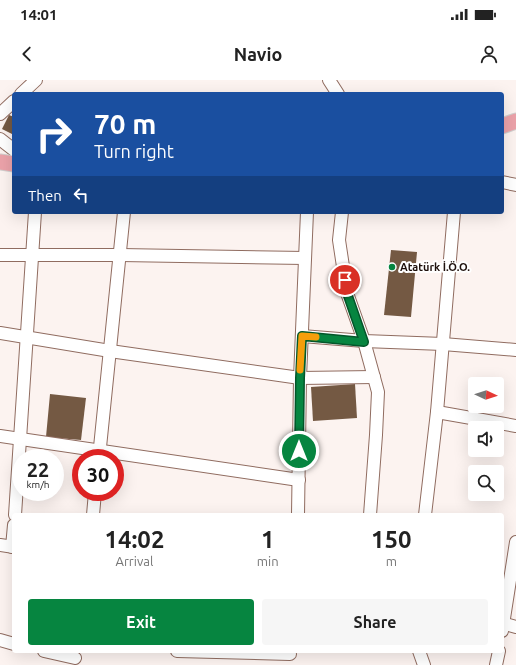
<!DOCTYPE html>
<html lang="en">
<head>
<meta charset="utf-8">
<style>
  :root { --surface:#fff; --page:#f6f6f6; --text:#222; --muted:#767676; --accent:#068540 }
  body { margin:0; font-family:Ubuntu,sans-serif; background:var(--page); color:var(--text); height:100vh; display:flex; flex-direction:column; font-size:15px; white-space:nowrap }
  * { box-sizing:border-box; margin:0 }
  p { font-size:13px; color:var(--muted) }
  .icon { flex:none; width:22px; height:22px; fill:none; stroke:currentColor; stroke-width:2; stroke-linecap:round; stroke-linejoin:round }
  .map { position:relative; flex:1; overflow:hidden }
  .sheet { position:absolute; left:12px; top:433px; width:492px; height:140px; display:flex; flex-direction:column; background:var(--surface); border-radius:4px; box-shadow:0 4px 16px #0002 }
  .sheet>* { flex:none }
  .guide { position:absolute; left:12px; top:12px; width:492px; height:122px; border-radius:4px; box-shadow:0 4px 16px #0002; background:#1a4fa0; color:#fff; overflow:hidden }
  .needle { width:26px; rotate:94deg }
  .controls { position:absolute; left:468px; top:297px; display:grid; gap:8px }
  .controls a { display:grid; place-items:center; width:36px; height:36px; border-radius:4px; background:var(--surface); box-shadow:0 4px 16px #0002; font-size:20px }
  .speed { position:absolute; left:12px; top:369px; display:flex; gap:8px; font-size:20px; font-weight:700; text-align:center }
  .speed>* { display:grid; place-content:center; width:52px; height:52px; border-radius:50%; background:var(--surface); box-shadow:0 4px 16px #0002; line-height:1 }
  .speed small { font-size:10px; font-weight:400 }
  .speed .limit { border:6px solid #d22; background:#fff; color:#111 }
  .pin { position:absolute; display:grid; place-items:center; width:34px; height:34px; color:#fff; margin:-17px; border:2px solid #fff; border-radius:50%; box-shadow:0 1px 4px #0007 }
  .me { position:absolute; width:44px; margin:-22px; rotate:0deg; stroke-linejoin:round; filter:drop-shadow(0 0 3px #0008) }
  .turn { display:flex; align-items:center; gap:14px; height:84px; padding:0 16px; font-size:18px }
  .turn .icon { width:52px; height:52px; stroke-width:2.5 }
  .turn b { display:block; font-size:28px; line-height:34px }
  .then { display:flex; align-items:center; height:38px; padding:0 16px; background:#0003; gap:8px; font-size:15px }
  .eta { display:flex; justify-content:space-evenly; align-items:center; height:68px; text-align:center }
  .eta b { font-size:24px; font-weight:700; line-height:28px }
  .button { display:flex; gap:8px; margin-top:auto; padding:8px 16px }
  .button a { flex:1; height:46px; border-radius:4px; background:var(--accent); color:#fff; font-size:16px; font-weight:700; line-height:46px; text-align:center }
  .button a+a { background:var(--page); color:var(--text) }
  .status { display:flex; justify-content:space-between; align-items:center; height:28px; padding:0 20px; background:var(--surface); direction:ltr }
  .status svg { height:11px; fill:currentColor }
  header { display:flex; justify-content:space-between; align-items:center; height:52px; padding:0 16px; background:var(--surface); font-size:18px; font-weight:700 }
  .map>svg:first-child { display:block }
  .building { fill:#745943 }
  .lines { fill:none; stroke-linecap:round; stroke-linejoin:round }
  .minor-casing { stroke:#906c60; stroke-width:14 }
  .major-casing { stroke:#d2cfce; stroke-width:17 }
  .minor { stroke:#fff; stroke-width:12 }
  .major { stroke:#eba2a9; stroke-width:15 }
  .route-casing { stroke:#04562a; stroke-width:10 }
  .route { stroke:#068540; stroke-width:7 }
  .slow { stroke:#f59e0b; stroke-width:7 }
  .poi-dot { fill:#068540; stroke:#fff; stroke-width:1.5 }
  .labels { text-anchor:middle; dominant-baseline:central; stroke-width:4; stroke-linejoin:round; paint-order:stroke }
  .poi-label { font-size:11px; font-weight:bold; fill:#1e100c; stroke:#fff; text-anchor:start }
</style>
</head>
<body>
<div class="status"><b>14:01</b><svg viewBox="0 0 49 12"><path d="M0 12V9h3v3zM5 12V6h3v6zM10 12V3h3v9zM15 12V0h3v12zM26 1h20v11H26zM47 4h2v5h-2z"/></svg></div>
<header><svg class="icon" aria-label="back" viewBox="0 0 24 24"><path d="M15 5l-7 7 7 7"/></svg>Navio<svg class="icon" aria-label="person" viewBox="0 0 24 24"><circle cx="12" cy="8" r="4"/><path d="M4 21q1-7 8-7t8 7"/></svg></header>
<div class="map">
<svg width="516" height="585" viewBox="0 0 516 585">
  <rect width="100%" height="100%" fill="#fcf3f0"/>
  <g class="building">
    <path d="M9 35 14 37V55L2 49Z"/>
    <path d="M391 170 417 172 411 237 384 235Z"/>
    <path d="M355 304 357 338 313 341 311 307Z"/>
    <path d="M50 314 86 318 81 360 46 357Z"/>
  </g>
  <g class="lines">
    <g class="minor-casing">
      <g id="minor">
        <path d="M329 0 338 14"/>
        <path d="M21 14 36 0"/>
        <path d="M0 34 14 21"/>
        <path d="M0 59 14 70"/>
        <path d="M502 102 516 105"/>
        <path d="M342 132 339 160 347 213 364 261 378 312 376 355 370 435"/>
        <path d="M0 175H121L305 178"/>
        <path d="M0 253 110 271 300 298 374 297"/>
        <path d="M302 256 364 261 443 264 516 270"/>
        <path d="M437 332 516 346"/>
        <path d="M0 356 299 400"/>
        <path d="M99 377 124 132"/>
        <path d="M15 435 35 132"/>
        <path d="M93 435 95 412"/>
        <path d="M298 435 300 298 307 132"/>
        <path d="M425 435 437 332 454 132"/>
        <path d="M0 465 14 467"/>
        <path d="M12 467 14 445"/>
        <path d="M502 543 516 547"/>
        <path d="M502 551 516 462"/>
        <path d="M0 560 14 564"/>
        <path d="M44 571 75 578"/>
        <path d="M177 571 290 574"/>
        <path d="M419 571 424 585"/>
        <path d="M496 585 499 571"/>
      </g>
    </g>
    <g class="major-casing">
      <g id="major">
        <path d="M502 46 516 41"/>
        <path d="M0 82 14 84"/>
      </g>
    </g>
    <use href="#minor" class="minor"/>
    <use href="#major" class="major"/>
  </g>
  <g class="lines">
    <g class="route-casing">
      <path id="route" d="M299 371 300 298 302 256 364 262 347 213 345 200"/>
    </g>
    <use href="#route" class="route"/>
    <path class="slow" d="M300 290 302 256 316 257"/>
  </g>
  <circle class="poi-dot" cx="392" cy="187" r="4"/>
  <g class="labels">
    <g class="poi-label">
      <text x="400" y="187">Atatürk İ.Ö.O.</text>
    </g>
  </g>
</svg>
<div class="controls">
<a><svg class="needle" viewBox="-14 -14 28 28"><path d="M0-13l5 13h-10z" fill="#e53935"/><path d="M0 13l5-13h-10z" fill="#767676"/></svg></a>
<a><svg class="icon" aria-label="sound" viewBox="0 0 24 24"><path d="M4 9h4l5-4v14l-5-4H4zM17 9q2 3 0 6"/></svg></a>
<a><svg class="icon" aria-label="search" viewBox="0 0 24 24"><circle cx="10" cy="10" r="6"/><path d="M15 15l6 6"/></svg></a>
</div>
<div class="speed"><div>22<small>km/h</small></div><div class="limit">30</div></div>
<div class="pin" style="left:345px;top:200px;background:#d93025"><svg class="icon" aria-label="arrive" viewBox="0 0 24 24"><path d="M6 21V4h12l-3 4 3 4H6"/></svg></div>
<svg class="me" style="left:299px;top:371px" viewBox="-20 -20 40 40"><circle r="17" fill="#068540" stroke="#fff" stroke-width="3"/><path d="M0-11L8 9 0 5-8 9z" fill="#fff"/></svg>
<div class="guide">
<div class="turn"><svg class="icon" aria-label="right" viewBox="0 0 24 24"><path d="M7 20v-9h11M14 6l5 5-5 5"/></svg><div><b>70 m</b>Turn right</div></div>
<div class="then">Then<svg class="icon" aria-label="left" viewBox="0 0 24 24"><path d="M17 20v-9H6M10 6l-5 5 5 5"/></svg></div>
</div>
<section class="sheet">
<div class="eta">
<div><b>14:02</b><p>Arrival</p></div>
<div><b>1</b><p>min</p></div>
<div><b>150</b><p>m</p></div>
</div>
<div class="button"><a>Exit</a><a>Share</a></div>
</section>
</div>
</body>
</html>
